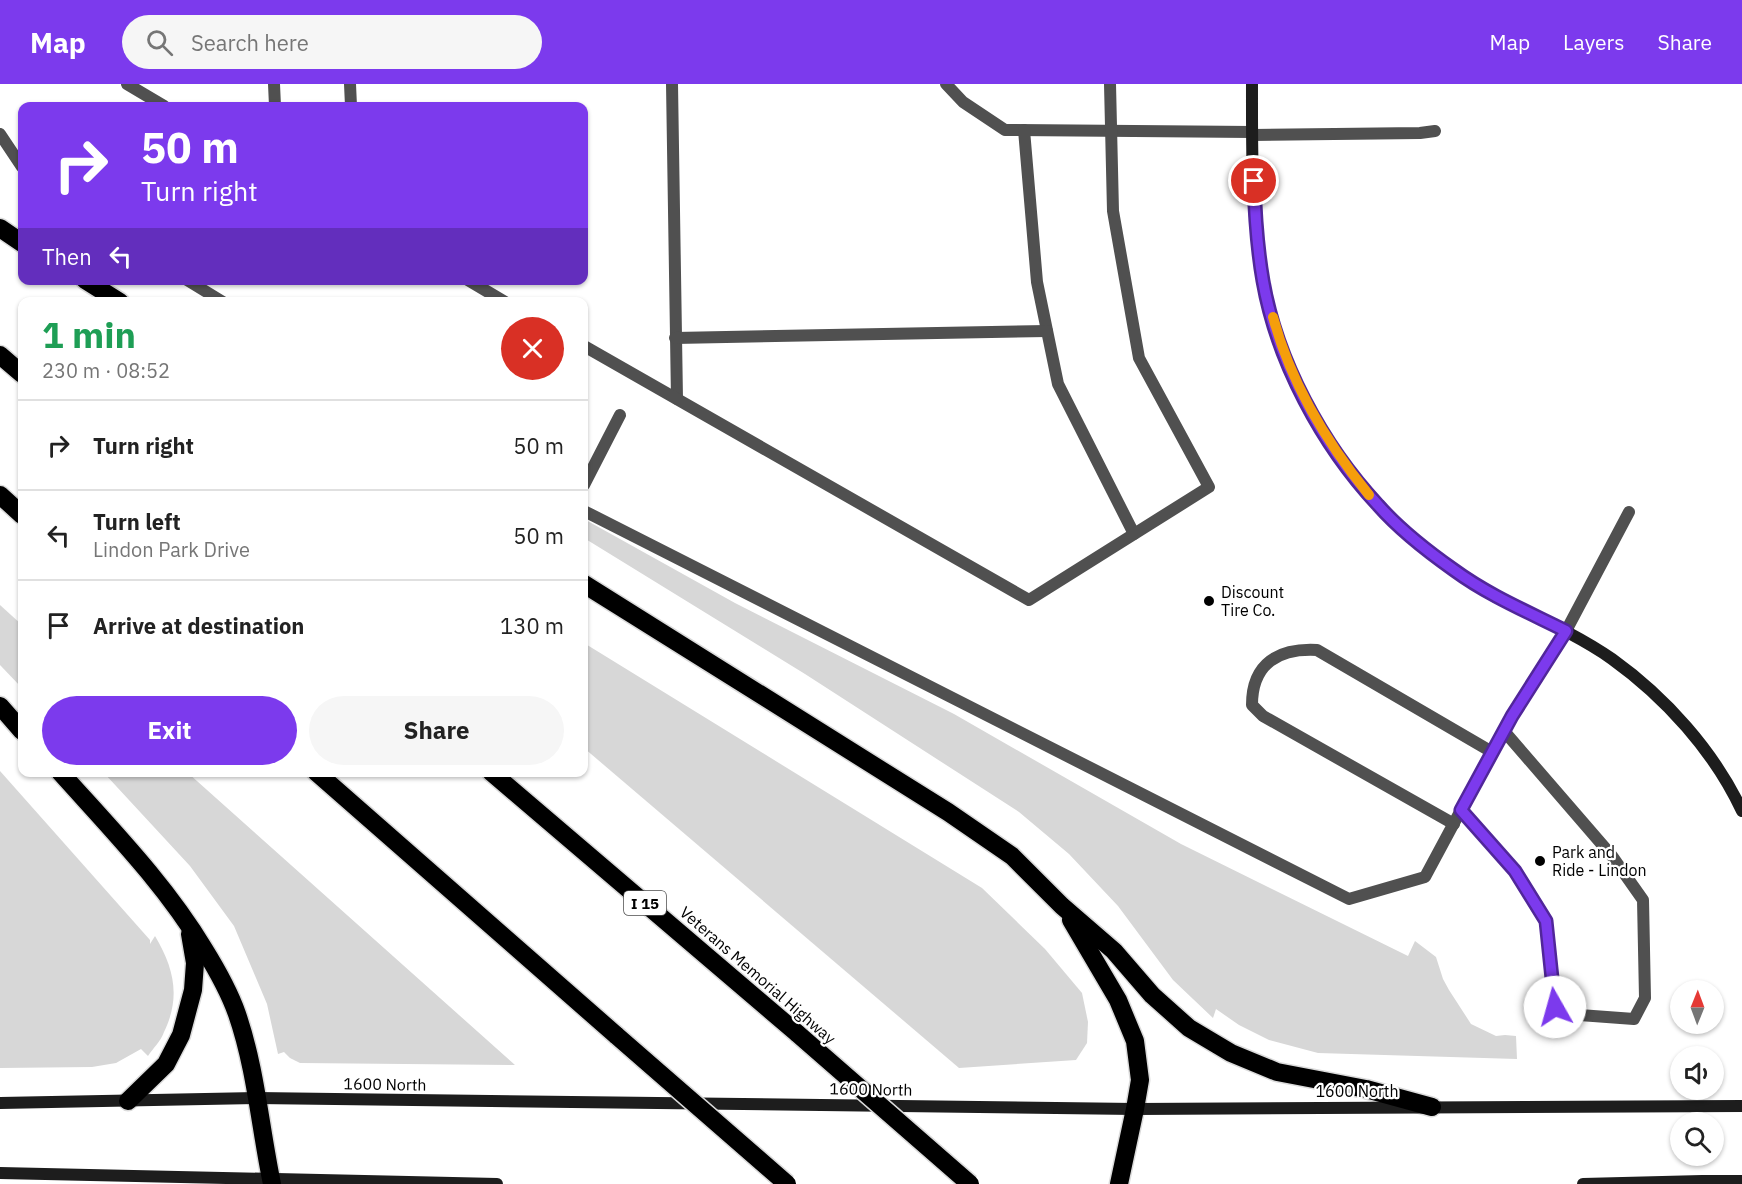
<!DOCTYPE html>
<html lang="en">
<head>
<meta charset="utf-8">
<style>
  :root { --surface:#fff; --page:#f6f6f6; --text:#222; --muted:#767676; --line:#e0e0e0; --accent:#7c3aed }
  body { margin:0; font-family:"IBM Plex Sans",sans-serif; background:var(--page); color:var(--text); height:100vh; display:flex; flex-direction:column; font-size:22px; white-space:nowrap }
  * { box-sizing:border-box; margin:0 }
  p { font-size:20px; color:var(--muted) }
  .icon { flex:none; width:33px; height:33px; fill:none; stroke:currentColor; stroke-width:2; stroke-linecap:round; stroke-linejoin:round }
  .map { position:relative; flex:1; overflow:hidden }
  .details { position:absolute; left:18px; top:213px; width:570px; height:480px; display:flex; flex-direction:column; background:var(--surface); border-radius:12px; box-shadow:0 2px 4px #0004 }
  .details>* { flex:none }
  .top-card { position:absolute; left:18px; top:18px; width:570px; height:183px; border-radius:12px; box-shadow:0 2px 4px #0004; background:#7c3aed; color:#fff; overflow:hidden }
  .needle { width:39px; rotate:1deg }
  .controls { position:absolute; left:1670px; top:896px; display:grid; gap:12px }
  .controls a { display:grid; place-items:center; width:54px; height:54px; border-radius:50%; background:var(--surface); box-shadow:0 2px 4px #0004; font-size:30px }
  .pin { position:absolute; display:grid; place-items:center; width:51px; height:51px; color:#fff; margin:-26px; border:3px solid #fff; border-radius:50%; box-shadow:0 2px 6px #0007 }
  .me { position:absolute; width:66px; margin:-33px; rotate:353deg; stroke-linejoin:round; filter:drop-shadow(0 0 4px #0008) }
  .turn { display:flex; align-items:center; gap:21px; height:126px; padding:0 24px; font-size:27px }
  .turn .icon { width:78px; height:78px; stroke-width:2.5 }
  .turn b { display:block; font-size:42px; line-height:51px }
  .then { display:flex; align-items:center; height:57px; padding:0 24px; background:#0003; gap:12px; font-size:22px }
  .round { display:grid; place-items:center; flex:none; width:63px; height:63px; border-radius:32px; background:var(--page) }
  .headline { display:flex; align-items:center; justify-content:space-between; height:102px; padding:0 24px }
  h1 { font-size:36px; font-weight:700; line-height:45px; color:#1e9e55 }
  .button { display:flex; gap:12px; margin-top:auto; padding:12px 24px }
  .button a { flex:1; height:69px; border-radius:36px; background:var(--accent); color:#fff; font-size:24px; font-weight:700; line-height:69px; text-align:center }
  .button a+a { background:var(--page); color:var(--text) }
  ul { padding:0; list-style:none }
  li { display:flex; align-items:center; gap:18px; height:90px; padding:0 24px; border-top:2px solid var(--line) }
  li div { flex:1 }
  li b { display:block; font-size:22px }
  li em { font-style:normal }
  header { display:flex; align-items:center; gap:36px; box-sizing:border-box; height:84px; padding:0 30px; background:var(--accent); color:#fff }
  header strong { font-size:28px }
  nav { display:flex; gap:33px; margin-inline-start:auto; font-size:21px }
  .search { width:420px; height:54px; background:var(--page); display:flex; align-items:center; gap:15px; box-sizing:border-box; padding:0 21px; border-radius:33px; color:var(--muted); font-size:22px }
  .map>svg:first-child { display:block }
  .green { fill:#d7d7d7 }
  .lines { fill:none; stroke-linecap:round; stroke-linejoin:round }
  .highway-casing { stroke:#dbdbdb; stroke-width:21 }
  .lane { stroke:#505050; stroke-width:12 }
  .secondary { stroke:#1d1d1d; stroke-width:12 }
  .highway { stroke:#000; stroke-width:18 }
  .highway-bridge-casing { stroke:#dbdbdb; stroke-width:21; stroke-linecap:butt }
  .highway-bridge { stroke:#000; stroke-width:18 }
  .route-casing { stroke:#51269a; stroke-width:15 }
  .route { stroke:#7c3aed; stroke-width:10 }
  .slow { stroke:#f59e0b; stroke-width:10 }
  .poi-dot { fill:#000; stroke:#fff; stroke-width:2 }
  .labels { text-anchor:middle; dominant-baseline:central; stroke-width:4.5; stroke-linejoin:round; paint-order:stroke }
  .shield { fill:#fff; stroke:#4c4c4c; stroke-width:1.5 }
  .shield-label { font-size:15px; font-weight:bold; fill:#000 }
  .poi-label { font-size:16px; fill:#000; stroke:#fff; text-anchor:start }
  .street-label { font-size:16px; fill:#000; stroke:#fff }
</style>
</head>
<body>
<header>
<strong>Map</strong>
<div class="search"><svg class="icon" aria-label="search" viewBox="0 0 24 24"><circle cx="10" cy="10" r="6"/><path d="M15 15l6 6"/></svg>Search here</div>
<nav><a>Map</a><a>Layers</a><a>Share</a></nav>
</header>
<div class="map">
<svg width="1742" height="1100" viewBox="0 0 1742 1100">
  <rect width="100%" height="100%" fill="#fff"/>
  <g class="green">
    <path d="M584 435 735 519 954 630 1181 760 1408 872 1415 857 1436 873 1443 895 1449 906 1471 940 1496 952 1505 951 1516 952 1517 975 1318 969 1269 956 1239 941 1216 925 1213 934 1173 896 1118 822 1069 770 1019 728 805 590 584 454Z"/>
    <path d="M0 521 22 541V604L0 581Z"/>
    <path d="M584 559 982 804 1045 865 1082 909 1088 938 1087 959 1076 976 959 984 584 664Z"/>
    <path d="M0 687 150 856V860L155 852C174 884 181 913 164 948 161 957 153 964 148 972L141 965 116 979 92 983 0 984Z"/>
    <path d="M104 689H188L515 981 300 979 290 974 284 968 278 970 267 920 234 842 190 782Z"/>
  </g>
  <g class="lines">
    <g class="highway-casing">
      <g id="highway">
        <path d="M0 144 22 159"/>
        <path d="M85 196 120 218"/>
        <path d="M0 271 22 290"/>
        <path d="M0 411 22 431"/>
        <path d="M584 500 948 728 1012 772 1062 822 1114 867 1152 911 1189 944 1231 969 1277 988 1366 1005 1432 1023"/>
        <path d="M0 622 22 647"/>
        <path d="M60 688C111 745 165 800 204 865 217 886 229 907 237 930 256 985 260 1043 272 1100"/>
        <path d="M316 688 617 952"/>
        <path d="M491 688 798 950"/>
        <path d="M1071 836 1118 916 1135 957 1140 996 1135 1025 1119 1100"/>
        <path d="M128 1017 166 980 181 951 193 906 195 879 190 850"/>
      </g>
    </g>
    <g class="lane">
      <path d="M127 0 164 22"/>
      <path d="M274 0 275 22"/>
      <path d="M350 0 351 22"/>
      <path d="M672 0 677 315"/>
      <path d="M946 0 963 18 1005 46 1252 48"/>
      <path d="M1024 46 1037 198 1058 300 1134 450"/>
      <path d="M0 50 22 83"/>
      <path d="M1252 51 1420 49 1435 47"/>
      <path d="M187 196 223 218"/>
      <path d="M468 196 505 218"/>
      <path d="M675 254 1047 247"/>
      <path d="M584 262 1029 516 1209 403 1139 274 1113 127 1110 0"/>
      <path d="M584 401 620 331"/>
      <path d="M584 427 1349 815 1425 793 1512 631 1566 547 1629 428"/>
      <path d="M1461 726 1515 787 1546 837 1555 923 1566 930 1634 935 1645 914 1643 816 1612 772 1504 647"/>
      <path d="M1454 740 1263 632 1252 621C1252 579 1279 564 1317 566L1492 668"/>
    </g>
    <g class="secondary">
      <path d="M1252 0C1252 66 1251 132 1263 197 1287 328 1375 441 1487 508 1513 523 1541 533 1567 548 1582 556 1598 565 1612 575 1665 613 1714 667 1742 727"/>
      <path d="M0 1019 257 1014 1135 1025 1742 1022"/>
      <path d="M0 1089 497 1100"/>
      <path d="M1583 1100 1702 1097H1742"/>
    </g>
    <use href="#highway" class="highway"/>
    <g class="highway-bridge-casing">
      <g id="highway-bridge">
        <path d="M798 950 970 1100"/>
        <path d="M617 952 787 1100"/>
      </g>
    </g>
    <use href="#highway-bridge" class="highway-bridge"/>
  </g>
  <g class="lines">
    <g class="route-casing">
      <path id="route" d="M1254 97C1255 131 1257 163 1263 197 1277 277 1322 361 1378 421 1400 446 1427 467 1454 486 1488 511 1528 528 1566 547L1512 632 1461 726 1515 787 1546 837 1555 923"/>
    </g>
    <use href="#route" class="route"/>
    <path class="slow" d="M1273 233C1291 300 1326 358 1369 411"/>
  </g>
  <g class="poi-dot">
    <circle cx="1209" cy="517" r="6"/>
    <circle cx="1540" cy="777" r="6"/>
  </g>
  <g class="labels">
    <rect class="shield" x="624" y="807" width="42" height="24" rx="4.5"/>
    <g class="shield-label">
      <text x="645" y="819">I 15</text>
    </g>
    <g class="poi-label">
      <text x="1221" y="508">Discount<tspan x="1221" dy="18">Tire Co.</tspan></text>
      <text x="1552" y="768">Park and<tspan x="1552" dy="18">Ride - Lindon</tspan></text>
    </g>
    <g class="street-label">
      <text transform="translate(758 891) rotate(41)">Veterans Memorial Highway</text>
      <text transform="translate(385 1000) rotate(1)">1600 North</text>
      <text transform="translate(871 1005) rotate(1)">1600 North</text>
      <text x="1357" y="1007">1600 North</text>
    </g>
  </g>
</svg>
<div class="controls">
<a><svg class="needle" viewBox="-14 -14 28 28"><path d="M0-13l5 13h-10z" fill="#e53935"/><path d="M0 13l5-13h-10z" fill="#767676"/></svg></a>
<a><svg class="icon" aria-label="sound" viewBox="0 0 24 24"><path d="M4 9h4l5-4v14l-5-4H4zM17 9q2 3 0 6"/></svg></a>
<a><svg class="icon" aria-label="search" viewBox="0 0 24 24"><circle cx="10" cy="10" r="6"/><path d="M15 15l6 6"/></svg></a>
</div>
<div class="pin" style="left:1254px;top:97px;background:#d93025"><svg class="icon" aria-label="arrive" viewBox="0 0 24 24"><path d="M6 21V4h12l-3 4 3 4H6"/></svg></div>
<svg class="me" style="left:1555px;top:923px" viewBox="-20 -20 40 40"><circle r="19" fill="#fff"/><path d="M0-13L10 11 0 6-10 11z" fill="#7c3aed"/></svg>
<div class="top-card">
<div class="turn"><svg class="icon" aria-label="right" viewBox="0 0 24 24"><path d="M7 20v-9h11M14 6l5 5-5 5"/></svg><div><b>50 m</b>Turn right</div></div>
<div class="then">Then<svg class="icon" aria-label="left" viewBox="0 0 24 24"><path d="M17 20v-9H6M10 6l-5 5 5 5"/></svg></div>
</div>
<section class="details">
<div class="headline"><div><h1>1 min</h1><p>230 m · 08:52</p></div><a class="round" style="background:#d93025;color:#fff"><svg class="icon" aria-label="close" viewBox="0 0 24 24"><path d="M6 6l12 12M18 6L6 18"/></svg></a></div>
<ul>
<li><svg class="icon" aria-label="right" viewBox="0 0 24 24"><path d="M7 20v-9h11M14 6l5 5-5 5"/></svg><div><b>Turn right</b></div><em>50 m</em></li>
<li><svg class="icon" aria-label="left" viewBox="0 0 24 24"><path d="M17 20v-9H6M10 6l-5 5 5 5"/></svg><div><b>Turn left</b><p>Lindon Park Drive</p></div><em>50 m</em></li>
<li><svg class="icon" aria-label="arrive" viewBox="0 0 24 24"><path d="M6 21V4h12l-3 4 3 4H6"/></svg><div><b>Arrive at destination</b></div><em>130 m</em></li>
</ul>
<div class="button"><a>Exit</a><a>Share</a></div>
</section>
</div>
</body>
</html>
